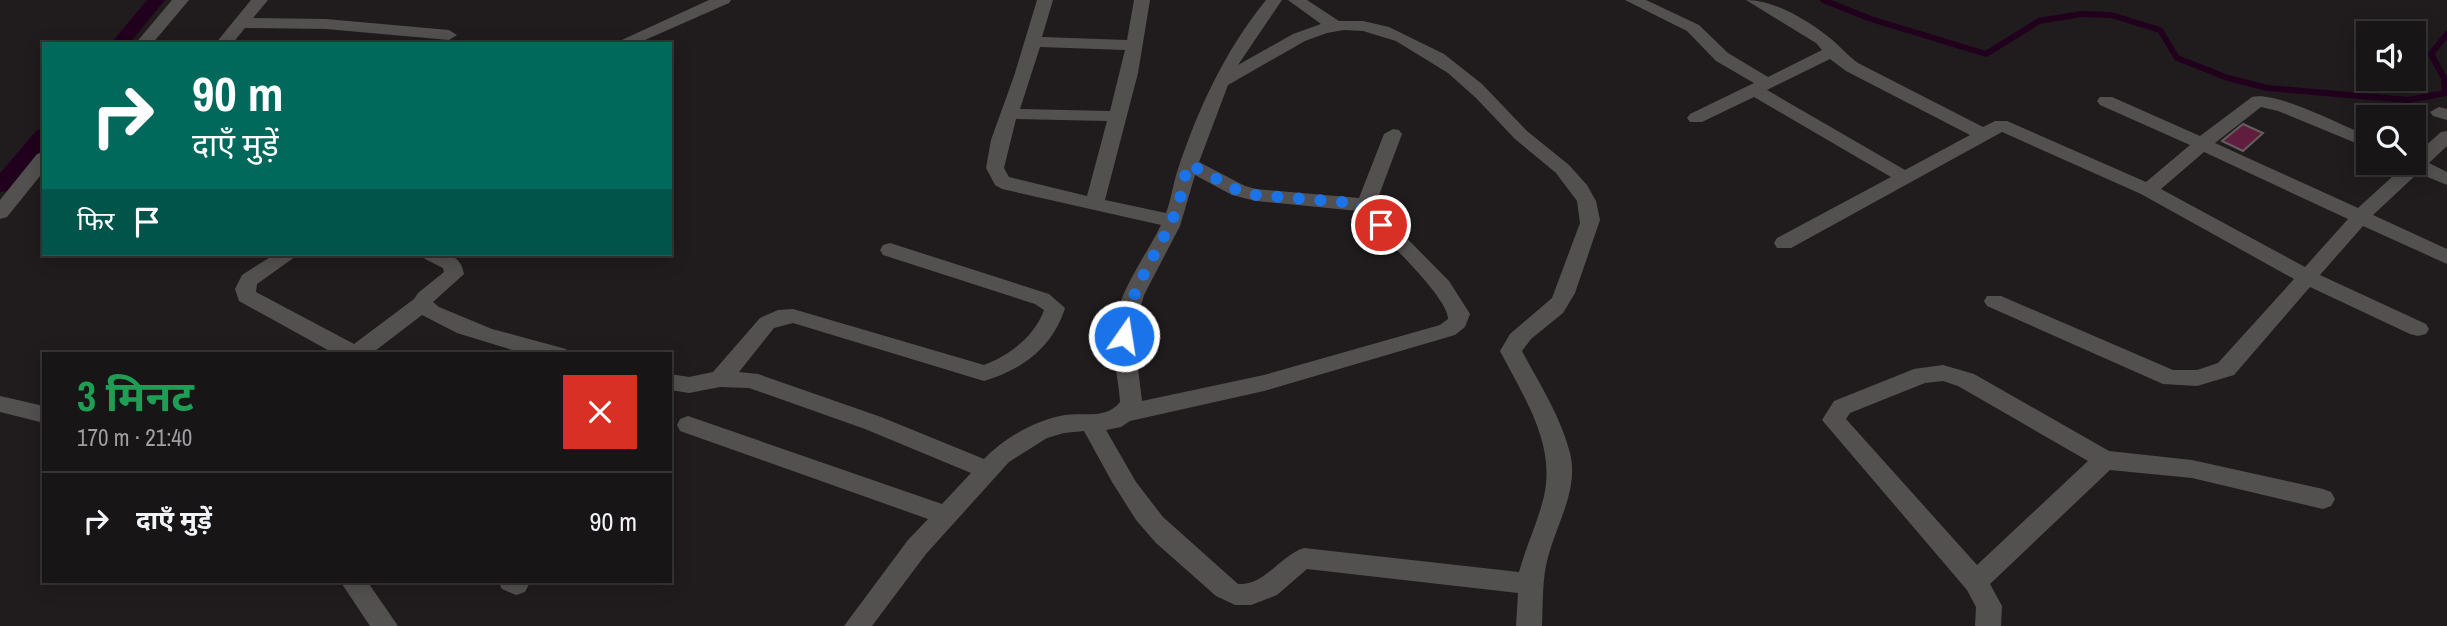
<!DOCTYPE html>
<html lang="hi">
<head>
<meta charset="utf-8">
<style>
  :root { --surface:#181516; --page:#252223; --text:#f1f3f6; --muted:#9f9fa1; --line:#363435 }
  body { margin:0; font-family:"Archivo Narrow","Noto Sans Devanagari",sans-serif; background:var(--page); color:var(--text); height:100vh; display:flex; flex-direction:column; font-size:26px; white-space:nowrap }
  * { box-sizing:border-box; margin:0 }
  p { font-size:23px; color:var(--muted) }
  .icon { flex:none; width:38px; height:38px; fill:none; stroke:currentColor; stroke-width:2; stroke-linecap:round; stroke-linejoin:round }
  .map { position:relative; flex:1; overflow:hidden }
  .panel { position:absolute; left:42px; top:352px; width:630px; height:231px; display:flex; flex-direction:column; background:var(--surface); border-radius:0px; box-shadow:0 4px 18px #0003,0 0 0 2px var(--line) }
  .panel>* { flex:none }
  .guide { position:absolute; left:42px; top:42px; width:630px; height:214px; border-radius:0px; box-shadow:0 4px 18px #0003,0 0 0 2px var(--line); background:#00695c; color:#fff; overflow:hidden }
  .tools { position:absolute; left:2356px; top:21px; display:grid; gap:14px }
  .tools a { display:grid; place-items:center; width:70px; height:70px; border-radius:0px; background:var(--surface); box-shadow:0 4px 18px #0003,0 0 0 2px var(--line); font-size:35px }
  .pin { position:absolute; display:grid; place-items:center; width:60px; height:60px; color:#fff; margin:-30px; border:4px solid #fff; border-radius:50%; box-shadow:0 2px 7px #0007 }
  .me { position:absolute; width:77px; margin:-38px; rotate:13deg; stroke-linejoin:round; filter:drop-shadow(0 0 5px #0008) }
  .turn { display:flex; align-items:center; gap:24px; height:147px; padding:0 35px; font-size:32px }
  .turn .icon { width:91px; height:91px; stroke-width:2.5 }
  .turn b { display:block; font-size:49px; line-height:60px }
  .then { display:flex; align-items:center; height:66px; padding:0 35px; background:#0003; gap:14px; font-size:26px }
  .round { display:grid; place-items:center; flex:none; width:74px; height:74px; border-radius:0px; background:var(--page) }
  .headline { display:flex; align-items:center; justify-content:space-between; height:119px; padding:0 35px }
  h1 { font-size:42px; font-weight:700; line-height:52px; color:#1e9e55 }
  ul { padding:0; list-style:none }
  li { display:flex; align-items:center; gap:21px; height:98px; padding:0 35px; border-top:2px solid var(--line) }
  li div { flex:1 }
  li b { display:block; font-size:26px }
  li em { font-style:normal }
  .map>svg:first-child { display:block }
  .lines { fill:none; stroke-linecap:round; stroke-linejoin:round }
  .stream { stroke:#21001d; stroke-width:6 }
  .canal { fill:#21001d; fill-rule:evenodd }
  .building { fill:#611d3e; stroke:#635f61; stroke-width:2 }
  .street { fill:#535150; fill-rule:evenodd }
  .route { stroke:#1a73e8; stroke-width:12; stroke-dasharray:0 21.6 }
</style>
</head>
<body>
<div class="map">
<svg width="2447" height="626" viewBox="0 0 2447 626">
  <rect width="100%" height="100%" fill="#201c1d"/>
  <g class="lines">
    <path class="stream" d="M1823 0 1871 19 1986 54 2039 21 2081 14 2111 15 2160 30 2177 58 2228 78 2267 88 2408 100 2445 93 2444 78 2431 54 2447 34"/>
    <g class="canal">
      <path d="M147 0H165L129 44H110Z"/>
      <path d="M44 128V147L7 191 0 192V173L37 130Z"/>
    </g>
  </g>
  <path class="building" d="M2243 124 2263 133 2243 151 2222 141Z"/>
  <g class="lines">
    <g class="street">
      <path d="M172 0H189L152 44H135Z"/>
      <path d="M251 0H268L253 18 326 19 449 30 457 35 449 40 326 29 245 28 232 44H215Z"/>
      <path d="M709 0H731L729 3 636 44H613Z"/>
      <path d="M1037 0H1053L1042 37 1127 40 1134 0H1150L1138 73 1105 200 1166 213C1171 200 1173 185 1177 172 1198 109 1224 52 1266 0H1282L1238 65 1293 34 1321 24 1288 0H1307L1339 21H1363L1389 27 1444 54 1482 84 1527 131 1569 165 1587 185 1596 201 1600 220 1575 293 1563 313 1531 339 1522 351C1539 383 1561 417 1570 453 1579 489 1557 523 1548 557 1542 579 1543 603 1542 626H1516L1518 593 1307 569 1277 595 1251 605H1235L1216 596 1156 543 1136 520 1112 482 1084 431 1064 433 1047 438 1009 462 926 554 872 626H844L908 540 928 519 680 431 677 425 680 419 688 416 942 504 971 473 865 429 749 388 720 387 689 393 670 390V374L689 377 713 372 760 318 778 310 793 309 984 365C1009 356 1035 336 1044 310L1035 304 883 255 880 250 883 245 890 243 1049 294 1065 308C1053 347 1022 370 984 381L793 323 774 328 739 372 758 374 881 417 984 459C1004 438 1036 420 1065 415 1084 412 1106 420 1120 402 1119 380 1112 358 1113 336 1115 295 1144 260 1161 225L1002 189 995 185 986 168 991 140 1014 76ZM1344 30 1363 31 1396 41 1448 73 1476 98 1515 139 1556 173 1577 201 1580 223 1552 298 1510 334 1500 351C1523 396 1556 443 1544 496 1538 522 1526 546 1519 572L1304 548C1279 556 1265 586 1238 584L1163 517 1136 482 1106 430 1121 427 1130 421 1264 391 1455 335 1465 327 1470 314 1449 281 1375 206 1402 134 1399 130 1393 129 1384 134 1359 198 1256 189 1245 186 1199 162 1228 85 1305 41 1327 33ZM1040 47 1125 50 1110 111 1020 109ZM1016 119 1107 121 1087 196 1009 177 1004 168ZM1195 175 1232 195 1256 201 1358 211C1376 230 1449 297 1448 319L1440 325 1264 375 1142 401 1135 344 1136 324 1144 295 1180 226Z"/>
      <path d="M1625 0H1646L1699 25 1728 53 1768 77 1822 50 1816 43 1746 0C1773 0 1804 18 1826 35 1839 44 1845 54 1858 63L1983 127 1995 121H2007L2146 182 2190 145 2100 105 2097 101 2100 97H2112L2200 136 2252 97C2277 91 2343 126 2368 136V148L2278 111 2261 107 2215 143 2358 208 2405 165 2404 163H2413V157L2441 132 2447 131V146L2429 163 2447 172V185L2418 173 2373 215 2447 249V264L2363 226 2320 275 2426 324 2429 329 2426 334 2418 336 2410 334 2310 287 2234 375 2197 386 2163 384 1987 306 1984 301 1987 296H2001L2173 370H2197L2218 363 2294 279 2141 194 2002 132 1791 248H1777L1774 243 1777 238 1891 177 1754 97 1702 122H1690L1687 118 1690 114 1754 83 1716 61 1687 31ZM1830 59 1846 71 1970 135 1905 170 1767 90ZM2204 152 2348 219 2305 267 2161 189Z"/>
      <path d="M2439 107 2447 109V120L2433 116 2430 112Z"/>
      <path d="M44 152V171L7 217 0 219V200L37 154Z"/>
      <path d="M275 254H299L257 284 256 292 354 344 414 299 418 293 444 272 443 268 425 259 422 254C442 254 460 251 464 274L433 302 439 307 492 329 566 349 569 354H525L457 333 422 315 371 354H335L239 301 235 289 242 275Z"/>
      <path d="M1943 365 1974 374 2109 451 2192 460 2323 489 2331 492 2335 499 2331 506 2323 509 2192 478 2110 470 1990 584 2002 606 2001 626H1975L1976 607 1967 590 1822 420 1834 401 1914 369ZM1943 381 1958 386 2088 461 1977 565 1846 419 1850 413 1925 383Z"/>
      <path d="M0 396 44 406V423L0 412Z"/>
      <path d="M340 581H367L398 626H370Z"/>
      <path d="M498 581H527L529 584 525 592 516 595 502 589Z"/>
    </g>
  </g>
  <g class="lines">
    <path class="route" d="M1124 336C1127 294 1157 254 1174 216 1182 200 1182 181 1189 164L1239 191 1256 195 1355 203 1373 214 1381 225"/>
  </g>
</svg>
<div class="tools">
<a><svg class="icon" aria-label="sound" viewBox="0 0 24 24"><path d="M4 9h4l5-4v14l-5-4H4zM17 9q2 3 0 6"/></svg></a>
<a><svg class="icon" aria-label="search" viewBox="0 0 24 24"><circle cx="10" cy="10" r="6"/><path d="M15 15l6 6"/></svg></a>
</div>
<div class="pin" style="left:1381px;top:225px;background:#d93025"><svg class="icon" aria-label="arrive" viewBox="0 0 24 24"><path d="M6 21V4h12l-3 4 3 4H6"/></svg></div>
<svg class="me" style="left:1124px;top:336px" viewBox="-20 -20 40 40"><circle r="17" fill="#1a73e8" stroke="#fff" stroke-width="3"/><path d="M0-11L8 9 0 5-8 9z" fill="#fff"/></svg>
<div class="guide">
<div class="turn"><svg class="icon" aria-label="right" viewBox="0 0 24 24"><path d="M7 20v-9h11M14 6l5 5-5 5"/></svg><div><b>90 m</b>दाएँ मुड़ें</div></div>
<div class="then">फिर<svg class="icon" aria-label="arrive" viewBox="0 0 24 24"><path d="M6 21V4h12l-3 4 3 4H6"/></svg></div>
</div>
<section class="panel">
<div class="headline"><div><h1>3 मिनट</h1><p>170 m · 21:40</p></div><a class="round" style="background:#d93025;color:#fff"><svg class="icon" aria-label="close" viewBox="0 0 24 24"><path d="M6 6l12 12M18 6L6 18"/></svg></a></div>
<ul>
<li><svg class="icon" aria-label="right" viewBox="0 0 24 24"><path d="M7 20v-9h11M14 6l5 5-5 5"/></svg><div><b>दाएँ मुड़ें</b></div><em>90 m</em></li>
</ul>
</section>
</div>
</body>
</html>
